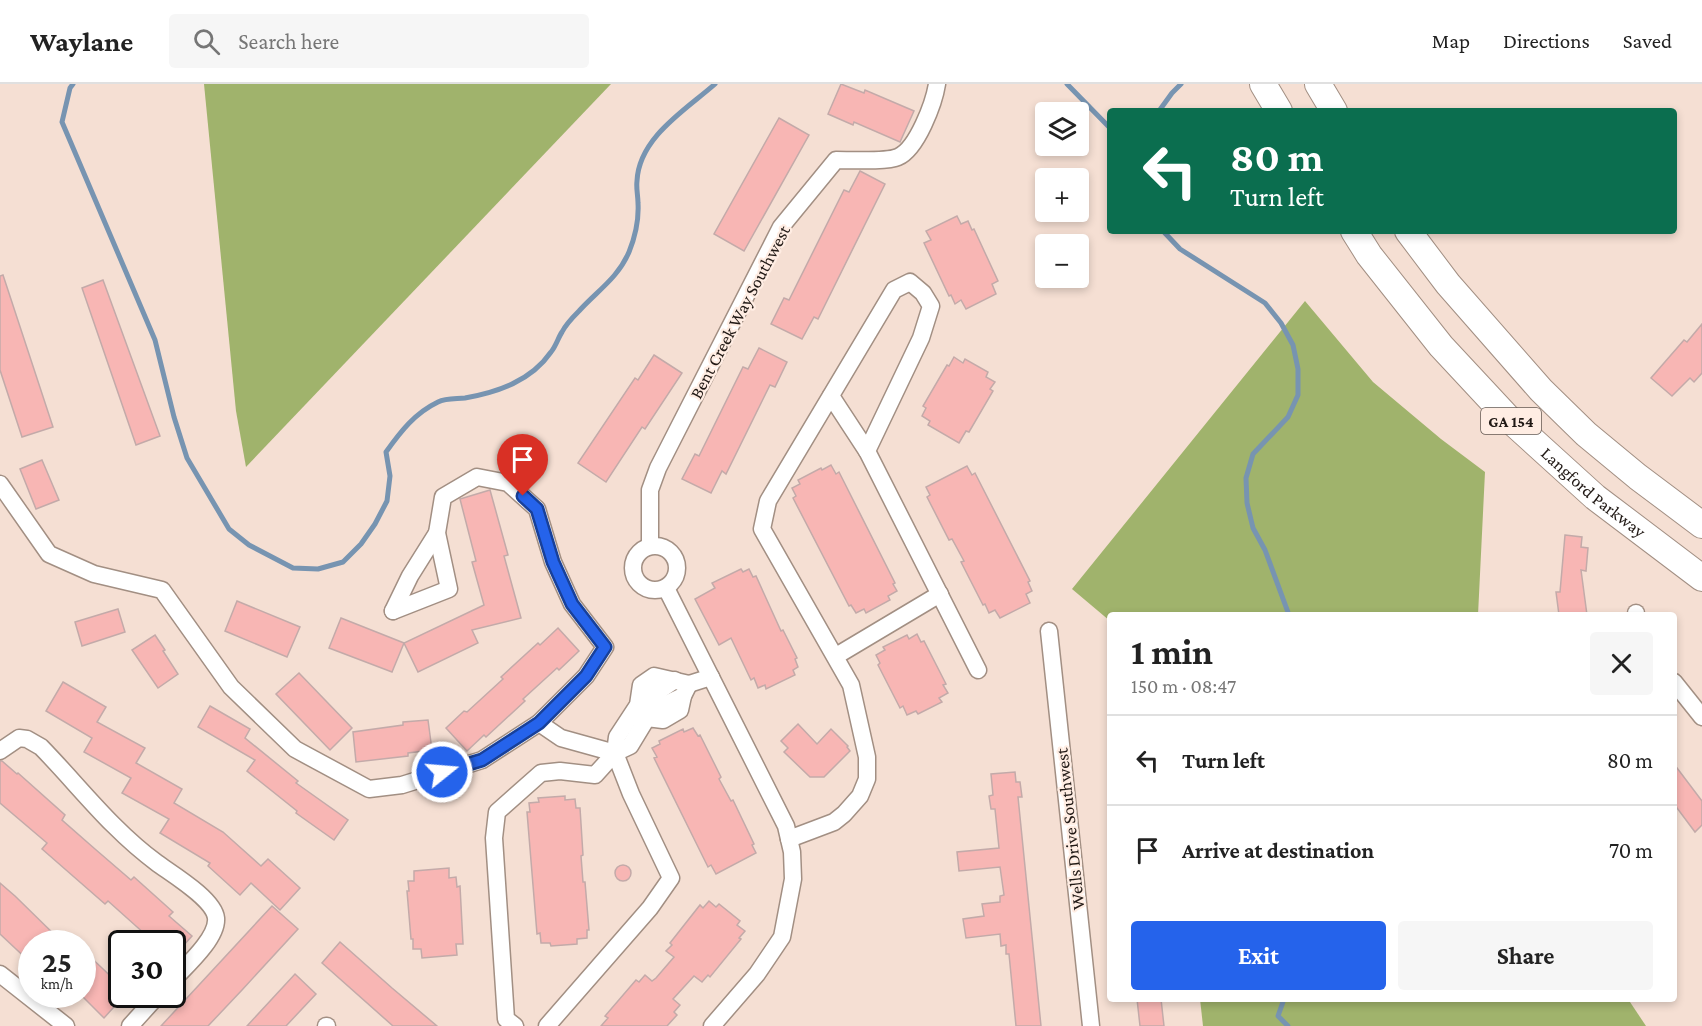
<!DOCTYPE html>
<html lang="en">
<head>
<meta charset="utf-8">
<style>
  :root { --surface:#fff; --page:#f6f6f6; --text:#222; --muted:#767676; --line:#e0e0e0; --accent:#2563eb }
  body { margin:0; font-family:"Crimson Pro",serif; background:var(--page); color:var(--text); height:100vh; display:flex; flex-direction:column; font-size:22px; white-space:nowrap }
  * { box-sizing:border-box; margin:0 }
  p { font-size:20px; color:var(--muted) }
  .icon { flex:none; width:33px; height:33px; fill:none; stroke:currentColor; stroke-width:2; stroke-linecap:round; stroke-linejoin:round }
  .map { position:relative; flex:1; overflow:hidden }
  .details { position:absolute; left:1107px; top:528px; width:570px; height:390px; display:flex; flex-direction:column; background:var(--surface); border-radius:6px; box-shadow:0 3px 9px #0003 }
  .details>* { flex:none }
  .hud { position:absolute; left:1107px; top:24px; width:570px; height:126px; border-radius:6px; box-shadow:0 3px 9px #0003; background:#0b6e4f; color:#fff; overflow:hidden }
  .buttons { position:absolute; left:1035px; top:18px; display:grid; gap:12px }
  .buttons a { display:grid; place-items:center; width:54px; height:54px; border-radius:6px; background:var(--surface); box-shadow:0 3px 9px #0003; font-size:30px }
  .speed { position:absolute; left:18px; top:846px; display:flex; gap:12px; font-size:30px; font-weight:700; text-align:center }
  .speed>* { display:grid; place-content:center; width:78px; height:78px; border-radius:50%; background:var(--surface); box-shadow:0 3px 9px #0003; line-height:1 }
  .speed small { font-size:15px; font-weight:400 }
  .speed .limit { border:3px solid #111; border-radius:9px; background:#fff; color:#111 }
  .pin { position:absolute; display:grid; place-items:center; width:51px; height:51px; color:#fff; margin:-62px -26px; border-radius:50% 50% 50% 0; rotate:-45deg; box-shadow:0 0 6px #0007 }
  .pin .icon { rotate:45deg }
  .me { position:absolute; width:66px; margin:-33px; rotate:73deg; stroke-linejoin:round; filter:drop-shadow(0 0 4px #0008) }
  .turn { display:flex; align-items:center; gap:21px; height:126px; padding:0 24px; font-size:27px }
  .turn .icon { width:78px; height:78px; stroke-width:2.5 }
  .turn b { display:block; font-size:42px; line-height:51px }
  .round { display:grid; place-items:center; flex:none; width:63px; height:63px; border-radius:6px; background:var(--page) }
  .summary { display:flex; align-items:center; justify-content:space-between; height:102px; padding:0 24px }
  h1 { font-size:36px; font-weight:700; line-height:45px }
  .primary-button { display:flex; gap:12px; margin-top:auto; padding:12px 24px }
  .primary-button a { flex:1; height:69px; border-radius:6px; background:var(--accent); color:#fff; font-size:24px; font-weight:700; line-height:69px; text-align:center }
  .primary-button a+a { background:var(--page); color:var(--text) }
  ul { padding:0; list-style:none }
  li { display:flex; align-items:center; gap:18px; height:90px; padding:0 24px; border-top:2px solid var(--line) }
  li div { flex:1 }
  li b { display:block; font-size:22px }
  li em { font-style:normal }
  header { display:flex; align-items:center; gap:36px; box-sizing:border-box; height:84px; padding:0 30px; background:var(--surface); border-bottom:2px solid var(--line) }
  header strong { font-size:28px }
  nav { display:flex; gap:33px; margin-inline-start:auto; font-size:21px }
  .search { width:420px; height:54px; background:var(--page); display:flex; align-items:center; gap:15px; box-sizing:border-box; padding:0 21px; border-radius:6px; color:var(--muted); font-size:22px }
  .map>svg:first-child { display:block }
  .forest { fill:#a0b36c }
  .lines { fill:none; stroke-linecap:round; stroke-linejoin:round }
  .stream { stroke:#7794b1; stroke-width:5 }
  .building { fill:#f8b6b4; stroke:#c3aaa9; stroke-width:1.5 }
  .minor-casing { stroke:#a28f83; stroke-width:19 }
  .highway-casing { stroke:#a28f83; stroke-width:28 }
  .minor { stroke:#fff; stroke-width:16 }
  .highway { stroke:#fff; stroke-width:26 }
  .route-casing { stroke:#184099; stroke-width:15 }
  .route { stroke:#2563eb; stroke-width:10 }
  .labels { text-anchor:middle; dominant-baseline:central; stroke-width:4.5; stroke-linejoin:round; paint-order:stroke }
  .shield { fill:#ffede3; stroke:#645953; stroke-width:1.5 }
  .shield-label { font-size:16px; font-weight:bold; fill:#211915 }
  .street-label { font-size:18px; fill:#211915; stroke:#ffede3 }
</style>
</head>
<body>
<header>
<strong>Waylane</strong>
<div class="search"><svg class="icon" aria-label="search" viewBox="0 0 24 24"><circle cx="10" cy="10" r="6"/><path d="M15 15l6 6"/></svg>Search here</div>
<nav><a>Map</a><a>Directions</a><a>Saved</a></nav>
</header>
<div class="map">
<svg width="1702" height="942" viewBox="0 0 1702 942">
  <rect width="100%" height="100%" fill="#f5dfd3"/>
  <g class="forest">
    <path d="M204 0H611L246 383 236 327Z"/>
    <path d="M1305 217 1373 298 1441 355 1485 388 1478 531H1110V537L1072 505Z"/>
    <path d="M1200 915H1628L1646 942H1203Z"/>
  </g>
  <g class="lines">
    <g class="stream">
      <path d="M73 0 70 4 62 38 155 256 174 333 187 374 229 445 249 461 293 484 318 485 343 478 361 460 375 440 387 417 390 392 386 368C401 347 415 329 438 318 446 314 456 315 465 314 498 308 531 297 551 268 556 262 558 254 562 248 566 240 573 233 579 227 597 207 618 194 629 168 635 153 639 136 638 119 638 112 636 104 637 97 639 53 687 25 715 0"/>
      <path d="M1067 0 1110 44"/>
      <path d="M1159 27 1172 9 1181 0"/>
      <path d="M1163 147 1180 165 1265 219 1281 239 1293 261 1298 285V311L1288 333 1253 370 1246 394 1247 419 1253 444 1265 466 1289 531"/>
      <path d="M1284 915 1278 932 1288 942"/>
    </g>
  </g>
  <g class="building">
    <path d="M841 0 864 9 865 6 914 27 900 58 854 38 853 41 828 30Z"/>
    <path d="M779 34 809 51 744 167 714 150Z"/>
    <path d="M860 87 885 100 818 235 814 233 802 255 771 240 784 214 789 216 844 106 849 108Z"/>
    <path d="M957 132 961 140 968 137 972 146 974 145 998 197 992 200 996 210 966 225 961 216 955 220 951 211 949 212 924 159 931 156 926 147Z"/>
    <path d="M3 191 53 343 22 353 0 286V192Z"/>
    <path d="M103 196 160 352 136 361 82 204Z"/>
    <path d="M1702 240V289L1694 298 1690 294 1672 312 1651 294 1684 256 1687 258Z"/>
    <path d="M759 264 787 278 775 303 770 301 726 390 722 387 711 409 682 395 695 370 699 372 743 283 748 285Z"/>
    <path d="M654 271 682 289 645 345 642 343 606 398 578 379 635 294 638 296Z"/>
    <path d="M954 273 963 279 965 275 988 288 986 293 995 298 990 305 993 307 969 348 966 347 959 359 928 341 930 337 922 332 926 324 923 322 947 281 949 282Z"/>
    <path d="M42 376 59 416 36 425 20 385Z"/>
    <path d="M831 381 836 390 839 388 895 499 893 500 897 507 888 512 890 516 866 529 864 525 856 529 851 521 849 522 793 414 796 412 792 404 800 400 798 396 821 384 822 386Z"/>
    <path d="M967 382 972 391 975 389 1030 497 1028 498 1032 507 1026 510 1030 519 1000 534 995 526 989 529 985 520 983 521 961 478 964 477 952 455 949 456 927 413 930 411 926 403Z"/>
    <path d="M490 406 508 471 504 472 521 534 472 546 478 559 418 588 404 559 484 521 472 478 476 477 460 415Z"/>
    <path d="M1565 451 1582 453 1581 463 1588 464 1586 487 1581 486 1587 531H1559L1556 508H1560Z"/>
    <path d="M741 485 743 488 749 485 753 493 756 492 781 547 783 546 797 574 795 575 798 583 793 586 795 591 766 605 765 601 758 604 754 594 751 596 731 554 719 561 695 515 715 504 712 499Z"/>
    <path d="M237 517 300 543 287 573 225 547Z"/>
    <path d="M118 525 125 548 82 562 75 538Z"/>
    <path d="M341 534 404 559 392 588 329 564Z"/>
    <path d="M558 544 579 567 559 586 557 584 523 615 525 617 486 653 484 651 467 667 446 644 464 627 467 628 503 595 501 593 538 559 540 561Z"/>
    <path d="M917 550 921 558 924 557 946 600 943 601 948 609 939 614 942 618 918 630 916 627 907 631 903 622 900 624 878 581 880 579 876 571 885 566 883 563 907 551 909 555Z"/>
    <path d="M155 551 165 566 163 567 178 590 158 604 132 566Z"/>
    <path d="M299 589 352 644 330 666 276 610Z"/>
    <path d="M63 598 106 623 97 638 145 664 136 679 182 705 174 719 223 748 261 782 268 775 300 804 280 826 251 799 240 811 208 782 210 779 160 749 169 735 122 709 131 694 84 668 92 654 46 627Z"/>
    <path d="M210 622 250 645 245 654 298 697 296 699 348 736 334 756 296 729 297 727 247 687 255 676 198 643Z"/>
    <path d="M428 636 432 666 408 669V672L356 678 353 648 403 641V638Z"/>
    <path d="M798 640 817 660 831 645 848 662 847 663 850 667 824 693H810L784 668 788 664 781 657Z"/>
    <path d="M693 644 698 652 700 651 721 693 719 695 731 717 733 716 754 760 752 761 756 769 716 790 711 781 708 783 654 674 657 673 652 664 660 660 659 657 683 645 684 648Z"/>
    <path d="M0 677H2L17 690 18 689 65 731 62 736 95 765 131 796 134 793 173 828 169 832 192 852 172 874V860H139L146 851 108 817 105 820 42 765 47 759 0 719Z"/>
    <path d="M1674 680 1702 717V741L1695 748 1674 720Z"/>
    <path d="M1015 688 1016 698H1020L1022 713H1018L1041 942H1016L1009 870H1006V861L1001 862 1000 850 966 854 963 835 984 832 982 820 1000 818V812L1004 811 1000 783 959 787 957 768 999 764 995 725H991L989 712 993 711 991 690Z"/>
    <path d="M565 712V716L575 715 576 724H580L583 771 581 772 583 798H585L589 846H587V854L577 855V860L551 862 550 859H541L540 849 537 850 527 728H530L529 719 539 718 538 714Z"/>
    <circle cx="623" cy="789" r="8"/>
    <path d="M449 784V794L456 793 457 803 460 802 463 860H456L457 871 422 874 421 865H413V855H411L407 807H409L408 797H414V787Z"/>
    <path d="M0 799 15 812 64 860H32V880L0 850Z"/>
    <path d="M709 817 716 823 719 820 740 837 737 841 745 847 739 854 741 855 710 893 708 891 702 898 694 892 673 915 680 921 674 928 677 931 667 942H601L608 934 605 932 636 896 639 898 645 891 652 897 656 894 674 873 666 867 672 861 670 859 700 821 703 824Z"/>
    <path d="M272 822 298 845 242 906 208 942H161Z"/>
    <path d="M340 858 392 904 437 942H393L322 879Z"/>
    <path d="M82 865 122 903V914L104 934 82 912Z"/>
    <path d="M295 890 316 910 286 942H247Z"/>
    <path d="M1137 915H1161L1164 942H1140Z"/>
  </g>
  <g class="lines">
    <g class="minor-casing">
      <g id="minor">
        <path d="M831 312 867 367"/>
        <path d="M0 400 49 470 94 490 162 506 231 603 295 665 369 705 402 701 482 676 539 639 561 654 615 669"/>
        <circle cx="655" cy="484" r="22"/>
        <path d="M650 462V406L658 384 781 143 836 76C850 76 887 78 898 73 917 65 934 19 937 0"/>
        <path d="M666 504 786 742 792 768 793 795 782 853 757 890 712 942"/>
        <path d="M393 527 449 505 437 449 443 413 477 393 508 399 537 425 553 478 572 520 605 563 586 592 539 639"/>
        <path d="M393 527 410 492 437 449"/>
        <path d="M1636 529V531"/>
        <path d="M1049 547 1091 942"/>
        <path d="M836 572 940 510"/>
        <path d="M1674 598 1702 633"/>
        <path d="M638 621 675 596"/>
        <path d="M643 631 647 634 660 623 683 612"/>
        <path d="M0 667 19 654 27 655 41 663C80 703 111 745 157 779 172 790 214 815 216 834 218 854 185 883 172 897"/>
        <path d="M789 755 834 738 844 730 860 712 867 695V673L851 601 762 445 768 417 894 206 910 198 923 209 931 222 921 254 867 367 978 586"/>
        <path d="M0 890 66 942"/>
        <path d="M130 942 159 910"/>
        <path d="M326 942H327"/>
        <path d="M515 942 506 935 494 754 497 728 541 689 560 687 595 691 615 669 630 662 647 634 663 636 680 626 683 612 689 600"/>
        <path d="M547 942 650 824 671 794 631 710 615 669 617 653 638 621 641 601 654 592 689 600 711 593"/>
      </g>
    </g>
    <g class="highway-casing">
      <g id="highway">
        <path d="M1263 0 1279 27"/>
        <path d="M1318 0 1334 27"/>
        <path id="s1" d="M1354 147 1369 171 1441 262 1509 335 1595 413 1702 494"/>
        <path d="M1408 147 1448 200 1541 306 1586 350 1638 393 1702 441"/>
      </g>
    </g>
    <use href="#minor" class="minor"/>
    <use href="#highway" class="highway"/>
  </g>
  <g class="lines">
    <g class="route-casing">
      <path id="route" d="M442 688 482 676 539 639 586 592 605 563 572 520 553 478 537 425 523 412"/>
    </g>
    <use href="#route" class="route"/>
  </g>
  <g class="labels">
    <rect class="shield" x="1481" y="324" width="60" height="26" rx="4.5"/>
    <g class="shield-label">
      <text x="1511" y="337">GA 154</text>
    </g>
    <g class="street-label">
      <text transform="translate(740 228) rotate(-62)">Bent Creek Way Southwest</text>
      <text stroke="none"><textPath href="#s1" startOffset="356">Langford Parkway</textPath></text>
      <text transform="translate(1070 745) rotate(-96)">Wells Drive Southwest</text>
    </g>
  </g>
</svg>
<div class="buttons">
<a><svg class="icon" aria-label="layers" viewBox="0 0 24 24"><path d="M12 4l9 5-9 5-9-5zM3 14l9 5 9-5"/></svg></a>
<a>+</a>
<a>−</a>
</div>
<div class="speed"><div>25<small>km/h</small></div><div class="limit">30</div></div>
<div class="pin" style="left:523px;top:412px;background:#d93025"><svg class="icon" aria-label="arrive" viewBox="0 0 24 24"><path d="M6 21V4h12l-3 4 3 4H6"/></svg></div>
<svg class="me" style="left:442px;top:688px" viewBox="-20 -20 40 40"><circle r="17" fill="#2563eb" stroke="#fff" stroke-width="3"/><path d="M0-11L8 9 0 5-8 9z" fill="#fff"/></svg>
<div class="hud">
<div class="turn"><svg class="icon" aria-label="left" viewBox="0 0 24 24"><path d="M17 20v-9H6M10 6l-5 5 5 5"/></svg><div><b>80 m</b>Turn left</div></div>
</div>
<section class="details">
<div class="summary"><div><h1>1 min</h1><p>150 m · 08:47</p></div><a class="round"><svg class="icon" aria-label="close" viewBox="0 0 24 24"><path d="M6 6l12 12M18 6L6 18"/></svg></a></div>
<ul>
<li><svg class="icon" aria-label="left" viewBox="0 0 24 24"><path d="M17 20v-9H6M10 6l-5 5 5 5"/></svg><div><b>Turn left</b></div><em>80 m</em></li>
<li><svg class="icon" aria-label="arrive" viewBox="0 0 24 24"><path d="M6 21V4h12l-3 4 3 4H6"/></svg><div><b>Arrive at destination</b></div><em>70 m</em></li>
</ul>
<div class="primary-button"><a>Exit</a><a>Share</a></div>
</section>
</div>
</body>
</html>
